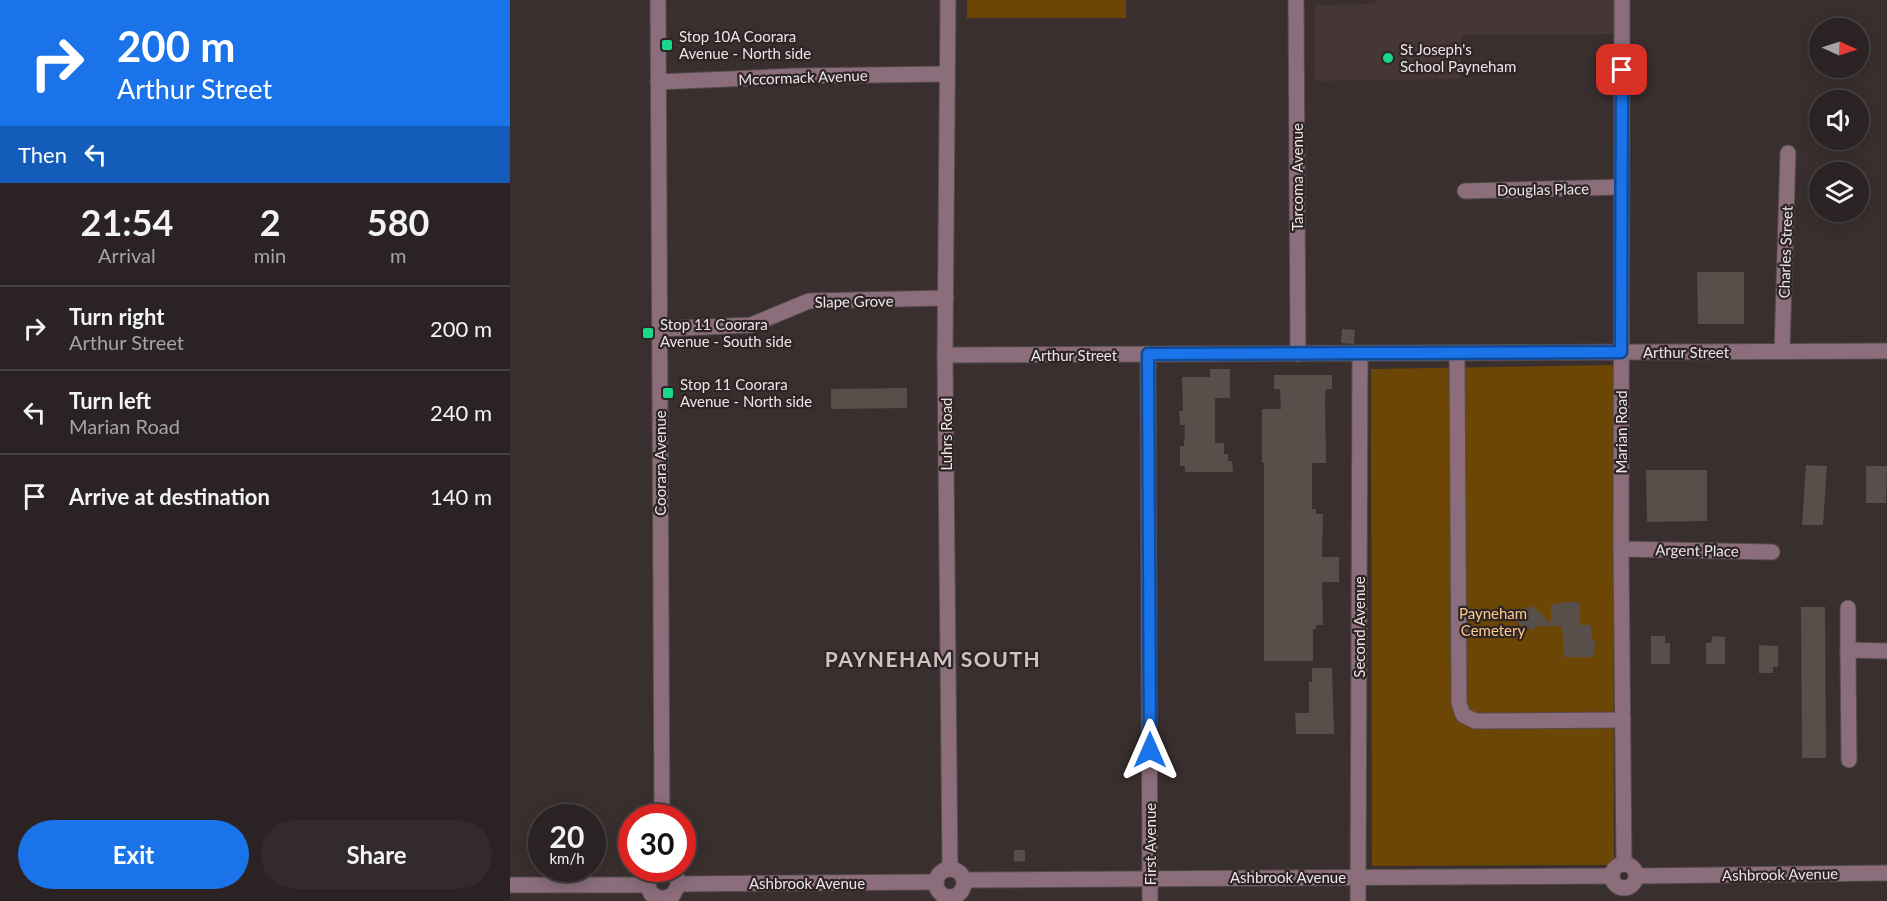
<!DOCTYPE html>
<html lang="en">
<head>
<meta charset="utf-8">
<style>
  :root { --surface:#2b2323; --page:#332b2b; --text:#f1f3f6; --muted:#a6a4a6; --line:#474041; --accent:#1a73e8 }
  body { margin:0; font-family:Lato,sans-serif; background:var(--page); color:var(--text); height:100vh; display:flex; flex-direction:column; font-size:22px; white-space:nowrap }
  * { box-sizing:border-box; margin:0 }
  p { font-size:20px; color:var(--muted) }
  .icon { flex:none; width:33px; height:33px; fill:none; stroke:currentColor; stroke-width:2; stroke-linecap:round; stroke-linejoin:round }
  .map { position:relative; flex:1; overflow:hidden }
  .details { display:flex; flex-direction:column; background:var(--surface); width:510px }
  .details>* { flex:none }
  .guide { background:#1a73e8; color:#fff; overflow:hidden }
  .needle { width:39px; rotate:93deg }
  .controls { position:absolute; left:1299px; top:18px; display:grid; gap:12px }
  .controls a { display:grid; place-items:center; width:60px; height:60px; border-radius:50%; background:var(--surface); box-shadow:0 3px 15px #0003,0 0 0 2px var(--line); font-size:30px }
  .speed { position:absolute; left:18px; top:804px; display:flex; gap:12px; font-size:30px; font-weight:700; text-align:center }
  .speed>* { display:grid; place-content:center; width:78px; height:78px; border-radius:50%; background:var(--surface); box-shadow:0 3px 15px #0003,0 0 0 2px var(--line); line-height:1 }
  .speed small { font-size:15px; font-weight:400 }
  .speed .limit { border:9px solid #d22; background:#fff; color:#111 }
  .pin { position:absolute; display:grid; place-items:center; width:51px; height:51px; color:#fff; margin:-26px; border-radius:12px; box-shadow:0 3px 9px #0006 }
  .me { position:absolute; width:66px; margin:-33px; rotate:0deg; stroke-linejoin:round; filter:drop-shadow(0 0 4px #0008) }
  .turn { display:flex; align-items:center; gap:21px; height:126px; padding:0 18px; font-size:27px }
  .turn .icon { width:78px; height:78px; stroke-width:2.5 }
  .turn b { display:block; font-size:42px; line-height:51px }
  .then { display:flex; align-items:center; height:57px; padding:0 18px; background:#0003; gap:12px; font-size:22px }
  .eta { display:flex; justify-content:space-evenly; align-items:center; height:102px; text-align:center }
  .eta b { font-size:36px; font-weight:700; line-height:42px }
  .button { display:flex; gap:12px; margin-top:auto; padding:12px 18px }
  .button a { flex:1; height:69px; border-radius:36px; background:var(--accent); color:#fff; font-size:24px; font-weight:700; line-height:69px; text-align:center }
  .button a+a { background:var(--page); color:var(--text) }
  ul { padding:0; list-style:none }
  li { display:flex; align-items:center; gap:18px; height:84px; padding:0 18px; border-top:2px solid var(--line) }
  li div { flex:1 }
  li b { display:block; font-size:22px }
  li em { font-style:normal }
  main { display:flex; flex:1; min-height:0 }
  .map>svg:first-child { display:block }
  .built { fill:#473636 }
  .green { fill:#6c4604 }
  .building { fill:#584f4b }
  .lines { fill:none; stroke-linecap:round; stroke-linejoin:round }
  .minor-casing { stroke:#554c4c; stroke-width:17 }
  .minor { stroke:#8b6d7b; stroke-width:15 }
  .route-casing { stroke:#114b97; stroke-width:15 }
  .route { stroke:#1a73e8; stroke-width:10 }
  .poi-dot { fill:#18d989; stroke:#2f2526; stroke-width:2 }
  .labels { text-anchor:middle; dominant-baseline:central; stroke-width:4.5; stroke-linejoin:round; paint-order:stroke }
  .poi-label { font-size:15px; fill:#ebe5e5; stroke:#2f2526; text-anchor:start }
  .street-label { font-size:15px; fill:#ebe5e5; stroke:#2f2526 }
  .park-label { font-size:15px; fill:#fcca89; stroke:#2f2526 }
  .district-label { font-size:21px; font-weight:bold; letter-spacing:1.5px; fill:#cfc2c2; stroke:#2f2526 }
</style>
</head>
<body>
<main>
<section class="details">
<div class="guide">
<div class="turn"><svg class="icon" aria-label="right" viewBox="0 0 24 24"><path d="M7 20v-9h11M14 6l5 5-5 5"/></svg><div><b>200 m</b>Arthur Street</div></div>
<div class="then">Then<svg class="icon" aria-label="left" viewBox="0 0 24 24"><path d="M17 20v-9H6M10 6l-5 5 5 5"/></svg></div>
</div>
<div class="eta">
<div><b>21:54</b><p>Arrival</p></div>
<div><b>2</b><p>min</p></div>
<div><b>580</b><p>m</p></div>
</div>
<ul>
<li><svg class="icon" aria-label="right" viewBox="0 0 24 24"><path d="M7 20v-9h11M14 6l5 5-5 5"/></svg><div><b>Turn right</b><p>Arthur Street</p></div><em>200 m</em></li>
<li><svg class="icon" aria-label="left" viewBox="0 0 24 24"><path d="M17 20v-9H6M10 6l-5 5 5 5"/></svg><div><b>Turn left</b><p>Marian Road</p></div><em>240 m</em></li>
<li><svg class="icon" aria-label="arrive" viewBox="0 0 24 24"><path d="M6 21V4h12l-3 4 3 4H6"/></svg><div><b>Arrive at destination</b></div><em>140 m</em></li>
</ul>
<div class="button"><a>Exit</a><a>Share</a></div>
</section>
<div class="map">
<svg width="1377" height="901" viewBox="0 0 1377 901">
  <rect width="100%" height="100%" fill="#392f2f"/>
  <path class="built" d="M867 0H1104V34L951 35V79L805 81 804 5 863 4Z"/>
  <g class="green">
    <rect x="457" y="0" width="159" height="18"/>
    <path d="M1103 365 1104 865 862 866 861 369Z"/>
  </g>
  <g class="building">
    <path d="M1187 272H1234V324H1188Z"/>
    <path d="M832 329 845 330 844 344 831 343Z"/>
    <path d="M700 369H720V398H705V443H714V454H718V461H722L723 472H675V466H670V446H674L675 425H670L669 411H673L672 377H700Z"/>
    <path d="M764 375H822V389H816L815 396 816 463H802V509H806V514H813L812 557H829V582H812L813 625H806V629H803V661H754V463H752V409H771L770 389H764Z"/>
    <path d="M397 388V408L321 409V389Z"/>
    <path d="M1296 465 1317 466 1313 525H1292Z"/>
    <path d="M1356 466H1377L1376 503H1356Z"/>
    <path d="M1136 470H1197V521L1137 522Z"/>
    <path d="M1052 602H1070V625H1081L1082 640H1085L1084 657H1054L1052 626H1027L1023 631 1018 627 1015 629 1004 619 1015 607 1018 610 1022 605 1041 623V604H1052Z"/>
    <path d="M1291 607H1315L1316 758H1292Z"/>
    <path d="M1141 636H1155V643H1160V664H1141Z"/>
    <path d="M1202 636 1215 637V664H1196V643H1201Z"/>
    <path d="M1249 645 1268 646V667H1263V673H1249Z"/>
    <path d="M802 668H822L824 734H786L785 713H799V682H802Z"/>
    <path d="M504 850H515V862L504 861Z"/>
  </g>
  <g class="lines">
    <g class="minor-casing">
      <g id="minor">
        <path d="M148 0 152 818"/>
        <path d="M438 0 435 355 440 869"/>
        <path d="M786 0 788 354"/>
        <path d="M1112 0 1111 549 1114 863"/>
        <path d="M148 82 286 76 437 74"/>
        <path d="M955 191 1111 187"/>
        <path d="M150 329 241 325 299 301 436 298"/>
        <path d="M1272 351 1278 153"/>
        <path d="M947 353 949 703 953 715 965 721 1113 720"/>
        <path d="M638 354 640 901"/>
        <path d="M435 355 1377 351"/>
        <path d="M1111 549 1262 552"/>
        <path d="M1338 608V650"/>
        <path d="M1339 760 1338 650 1377 651"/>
        <circle cx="1114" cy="876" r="12"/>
        <path d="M150 868 143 872 137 883 141 894 152 899 163 895 169 884 165 873 157 868"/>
        <circle cx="440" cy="883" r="14"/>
        <path d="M1127 876 1377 873"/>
        <path d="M454 880 1102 876"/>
        <path d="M169 884 426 882"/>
        <path d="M0 885H138"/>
        <path d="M848 901 850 354"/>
      </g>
    </g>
    <use href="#minor" class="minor"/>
  </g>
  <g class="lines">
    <g class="route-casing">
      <path id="route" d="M640 750 638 354 1111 352 1112 70"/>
    </g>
    <use href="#route" class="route"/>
  </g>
  <g class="poi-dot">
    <rect x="151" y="39" width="12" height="12" rx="3"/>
    <circle cx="878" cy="58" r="6"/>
    <rect x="132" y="327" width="12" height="12" rx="3"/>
    <rect x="152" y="387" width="12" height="12" rx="3"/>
  </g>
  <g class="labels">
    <g class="poi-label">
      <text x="169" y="36">Stop 10A Coorara<tspan x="169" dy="17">Avenue - North side</tspan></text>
      <text x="890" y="49">St Joseph's<tspan x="890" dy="17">School Payneham</tspan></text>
      <text x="150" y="324">Stop 11 Coorara<tspan x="150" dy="17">Avenue - South side</tspan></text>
      <text x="170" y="384">Stop 11 Coorara<tspan x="170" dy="17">Avenue - North side</tspan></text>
    </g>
    <g class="street-label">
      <text transform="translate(293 77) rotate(-2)">Mccormack Avenue</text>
      <text transform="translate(787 177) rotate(-90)">Tarcoma Avenue</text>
      <text transform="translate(1033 189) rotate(-1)">Douglas Place</text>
      <text transform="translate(1275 252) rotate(-88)">Charles Street</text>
      <text transform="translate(344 301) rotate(-1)">Slape Grove</text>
      <text x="1176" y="352">Arthur Street</text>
      <text x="564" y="355">Arthur Street</text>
      <text transform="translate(1111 432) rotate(-90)">Marian Road</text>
      <text transform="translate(436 434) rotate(-90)">Luhrs Road</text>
      <text transform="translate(150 463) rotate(-90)">Coorara Avenue</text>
      <text transform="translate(1187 550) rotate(1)">Argent Place</text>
      <text transform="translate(849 627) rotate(-90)">Second Avenue</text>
      <text transform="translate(640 844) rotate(-90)">First Avenue</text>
      <text transform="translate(1270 874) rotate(-1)">Ashbrook Avenue</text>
      <text x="778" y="877">Ashbrook Avenue</text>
      <text x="297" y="883">Ashbrook Avenue</text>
    </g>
    <g class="park-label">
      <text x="983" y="613">Payneham<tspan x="983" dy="17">Cemetery</tspan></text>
    </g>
    <g class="district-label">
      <text x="423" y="658">PAYNEHAM SOUTH</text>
    </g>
  </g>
</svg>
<div class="controls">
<a><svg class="needle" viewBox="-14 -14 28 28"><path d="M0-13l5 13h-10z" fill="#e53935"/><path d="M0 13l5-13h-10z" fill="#a6a4a6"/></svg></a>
<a><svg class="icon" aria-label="sound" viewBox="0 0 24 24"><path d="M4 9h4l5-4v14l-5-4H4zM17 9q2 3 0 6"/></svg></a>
<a><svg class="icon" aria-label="layers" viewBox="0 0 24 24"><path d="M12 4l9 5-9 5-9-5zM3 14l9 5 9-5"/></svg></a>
</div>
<div class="speed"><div>20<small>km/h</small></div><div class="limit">30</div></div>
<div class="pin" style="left:1112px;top:70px;background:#d93025"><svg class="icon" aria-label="arrive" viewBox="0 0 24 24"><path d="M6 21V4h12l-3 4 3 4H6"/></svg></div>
<svg class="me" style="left:640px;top:750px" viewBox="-20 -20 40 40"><path d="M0-17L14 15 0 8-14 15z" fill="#1a73e8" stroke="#fff" stroke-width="4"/></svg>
</div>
</main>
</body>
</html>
